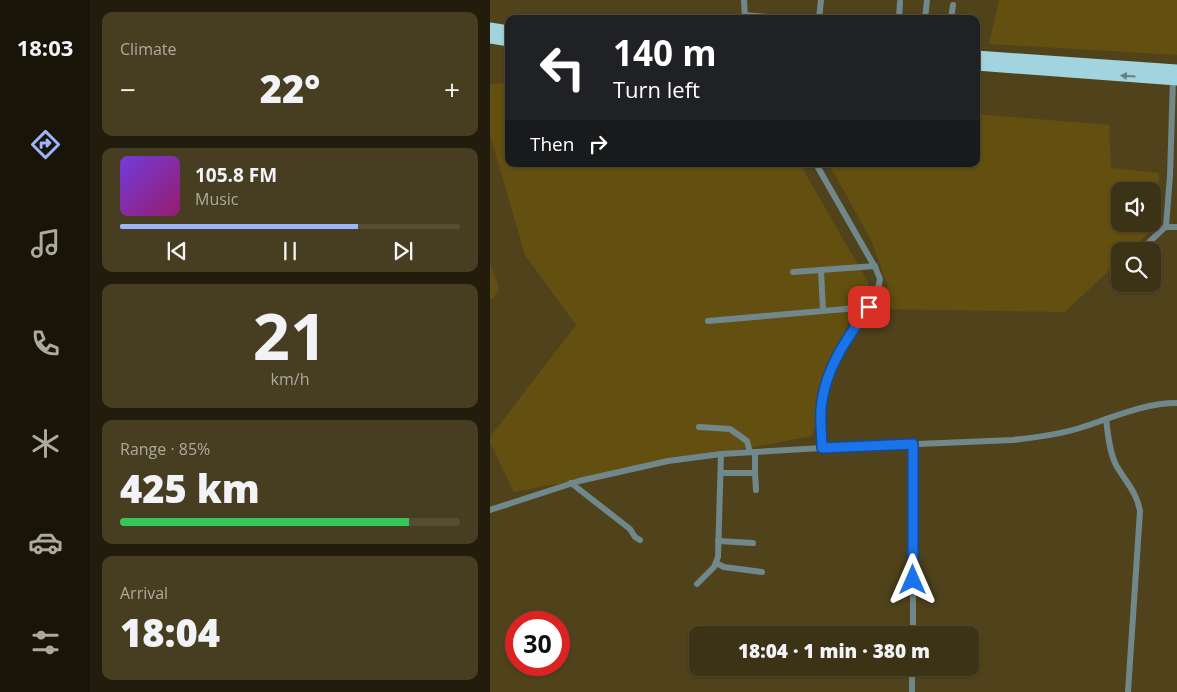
<!DOCTYPE html>
<html lang="en">
<head>
<meta charset="utf-8">
<style>
	body { margin:0; font-family:"Open Sans",sans-serif; background:#473e22; color:#f1f3f6; height:100vh; display:flex; flex-direction:column; font-size:19px; white-space:nowrap }
	* { box-sizing:border-box; margin:0 }
	p { font-size:16px; color:#acaaa0 }
	.icon { flex:none; width:28px; height:28px; fill:none; stroke:currentColor; stroke-width:2; stroke-linecap:round; stroke-linejoin:round }
	.map { position:relative; flex:1; overflow:hidden }
	.drawer { display:flex; flex-direction:column; gap:12px; padding:12px; background:#211c0c; width:400px }
	.drawer>* { flex:none }
	.banner { position:absolute; left:15px; top:15px; width:475px; height:152px; border-radius:10px; box-shadow:0 1px 4px #0004,0 0 0 1px #554d34; background:#202124; color:#fff; overflow:hidden }
	.controls { position:absolute; left:621px; top:182px; display:grid; gap:10px }
	.controls a { display:grid; place-items:center; width:50px; height:50px; border-radius:10px; background:#3c3215; box-shadow:0 1px 4px #0004,0 0 0 1px #554d34; font-size:25px }
	.speed { position:absolute; left:15px; top:611px; display:flex; gap:10px; font-size:25px; font-weight:700; text-align:center }
	.speed>* { display:grid; place-content:center; width:65px; height:65px; border-radius:50%; background:#3c3215; box-shadow:0 1px 4px #0004,0 0 0 1px #554d34; line-height:1 }
	.speed .limit { border:8px solid #d22; background:#fff; color:#111 }
	.pin { position:absolute; display:grid; place-items:center; width:42px; height:42px; color:#fff; margin:-21px; border-radius:10px; box-shadow:0 2px 8px #0006 }
	.me { position:absolute; width:55px; margin:-28px; rotate:0deg; stroke-linejoin:round; filter:drop-shadow(0 0 4px #0008) }
	.turn { display:flex; align-items:center; gap:18px; height:105px; padding:0 25px; font-size:22px }
	.turn .icon { width:65px; height:65px; stroke-width:2.5 }
	.turn b { display:block; font-size:35px; line-height:42px }
	.then { display:flex; align-items:center; height:48px; padding:0 25px; background:#0003; gap:10px; font-size:19px }
	.big { font-size:38px; font-weight:800; line-height:1.1 }
	.drawer .widget { flex:1; display:flex; flex-direction:column; justify-content:center; gap:8px; min-width:0; padding:0 18px; border-radius:10px; background:#473e22 }
	.drawer .dial { align-items:center; gap:0 }
	.dial b { font-size:65px; line-height:1 }
	.song { display:flex; align-items:center; gap:15px }
	.cover { width:60px; height:60px; border-radius:8px; background:linear-gradient(135deg,hsl(260 70% 55%),hsl(320 70% 35%)) }
	.played { height:5px; border-radius:2px; background:linear-gradient(90deg,#9db4fd 70%,#554d34 70%) }
	.keys { display:flex; justify-content:space-around; direction:ltr }
	.heat { display:flex; justify-content:space-between; align-items:center; font-size:28px; direction:ltr }
	.charge { height:8px; border-radius:4px; background:linear-gradient(90deg,#34c759 85%,#554d34 0) }
	.trip { position:absolute; left:199px; top:626px; width:290px; height:50px; border-radius:10px; background:#3c3215; box-shadow:0 1px 4px #0004,0 0 0 1px #554d34; font-weight:800; line-height:50px; text-align:center }
	main { display:flex; flex:1; min-height:0 }
	.menu { display:flex; flex-direction:column; width:90px; justify-content:space-around; align-items:center; background:#181408; color:#acaaa0 }
	.menu .icon { width:35px; height:35px }
	.menu .on { color:#9db4fd }
	.menu b { font-size:22px; color:#f1f3f6 }
	.map>svg:first-child { display:block }
	.green { fill:#634f0f; fill-rule:evenodd }
	.lines { fill:none; stroke-linecap:round; stroke-linejoin:round }
	.minor { stroke:#70878b; stroke-width:6 }
	.trunk { stroke:#a1d4de; stroke-width:11 }
	.oneway { fill:#687f7c }
	.route-casing { stroke:#114b97; stroke-width:12 }
	.route { stroke:#1a73e8; stroke-width:9 }
</style>
</head>
<body>
<main>
<nav class="menu">
<b>18:03</b>
<svg class="icon on" aria-label="directions" viewBox="0 0 24 24"><path d="M12 3l9 9-9 9-9-9zM9 14v-3h6M13 9l2 2-2 2"/></svg>
<svg class="icon" aria-label="music" viewBox="0 0 24 24"><path d="M9 18V5l10-2v13"/><circle cx="6" cy="18" r="3"/><circle cx="16" cy="16" r="3"/></svg>
<svg class="icon" aria-label="phone" viewBox="0 0 24 24"><path d="M5 4h4l2 5-3 2q2 4 5 5l2-3 5 2v4C11 20 4 13 5 4z"/></svg>
<svg class="icon" aria-label="climate" viewBox="0 0 24 24"><path d="M12 3v18M4 7l16 10M4 17L20 7"/></svg>
<svg class="icon" aria-label="car" viewBox="0 0 24 24"><path d="M5 17H2v-5l4-1 3-4h7l3 4 3 1v5h-3M9 17h6M6 11h13"/><circle cx="7" cy="17" r="2"/><circle cx="17" cy="17" r="2"/></svg>
<svg class="icon" aria-label="filters" viewBox="0 0 24 24"><path d="M4 7h16M4 17h16"/><circle cx="9" cy="7" r="2"/><circle cx="15" cy="17" r="2"/></svg>
</nav>
<section class="drawer">
<div class="widget"><p>Climate</p>
<div class="heat"><a>−</a><b class="big">22°</b><a>+</a></div>
</div>
<div class="widget">
<div class="song"><i class="cover"></i><div><b>105.8 FM</b><p>Music</p></div></div>
<div class="played"></div>
<div class="keys"><svg class="icon" aria-label="previous" viewBox="0 0 24 24"><path d="M18 5L8 12l10 7zM5 5v14"/></svg><svg class="icon" aria-label="pause" viewBox="0 0 24 24"><path d="M8 5v14M16 5v14"/></svg><svg class="icon" aria-label="next" viewBox="0 0 24 24"><path d="M6 5l10 7-10 7zM19 5v14"/></svg></div>
</div>
<div class="widget dial"><b>21</b><p>km/h</p></div>
<div class="widget"><p>Range · 85%</p><b class="big">425 km</b><div class="charge"></div></div>
<div class="widget"><p>Arrival</p><b class="big">18:04</b></div>
</section>
<div class="map">
<svg width="687" height="692" viewBox="0 0 687 692">
	<rect width="100%" height="100%" fill="#50431c"/>
	<!-- green -->
	<g class="green">
		<path d="M509,0H687V55L499,44Z"/>
		<path d="M19,83V164H310L379,284L359,320L322,436L24,492L0,443V437L86,325L35,255L0,135V84Z"/>
		<path d="M486,114L619,125L621,168L669,173L667,225L639,251H630V260L575,312L390,309L398,287L382,242L339,164H486ZM630,191H662V224H630Z"/>
		<path d="M0,263L9,288L3,299H0Z"/>
	</g>
	<g class="lines">
		<!-- minor -->
		<g class="minor">
			<path d="M254,0L255,19"/>
			<path d="M255,15L297,19"/>
			<path d="M329,19L331,0"/>
			<path d="M409,19L410,2"/>
			<path d="M435,19L437,0"/>
			<path d="M461,19L463,5"/>
			<path d="M326,164L386,269L390,279L388,289L383,301L343,364L335,383L331,403L332,448"/>
			<path d="M675,227H687"/>
			<path d="M650,251L676,226L680,176L683,79"/>
			<path d="M331,270L333,311"/>
			<path d="M303,272L385,266"/>
			<path d="M625,276L630,271"/>
			<path d="M218,321L379,307"/>
			<path d="M616,419C618,434 619,451 626,465C635,481 647,492 650,511L638,692"/>
			<path d="M209,427L240,429L257,441L260,452"/>
			<path d="M423,444V635"/>
			<path d="M231,473H265L266,490"/>
			<path d="M265,473V452"/>
			<path d="M81,483L140,529L145,537L150,540"/>
			<path d="M0,510L89,481L178,461L231,454L332,448L523,440C548,437 573,434 596,426C626,416 655,403 687,403"/>
			<path d="M228,541L263,543"/>
			<path d="M226,563L234,567L272,572"/>
			<path d="M207,584L224,567L228,557L231,454"/>
			<path d="M422,692V668"/>
		</g>
		<!-- trunk -->
		<g class="trunk">
			<path d="M0,28L19,31"/>
			<path d="M0,38L19,41"/>
			<path d="M486,56L687,70"/>
			<path d="M486,65L687,80"/>
		</g>
	</g>
	<!-- one-way arrows -->
	<defs><path id="oneway-solid" d="M-6-.8H1V-3.2L6.5 0L1 3.2V.8H-6Z" transform="scale(1.25)"/></defs>
	<use class="oneway" href="#oneway-solid" transform="translate(638 76) rotate(-176)"/>
	<g class="lines">
		<defs>
			<path id="route" d="M379,307C359,336 337,365 332,401C329,416 332,433 332,448L423,444V580"/>
		</defs>
		<!-- route casing -->
		<use href="#route" class="route-casing"/>
		<!-- route -->
		<use href="#route" class="route"/>
	</g>
</svg>
<div class="controls">
<a><svg class="icon" aria-label="sound" viewBox="0 0 24 24"><path d="M4 9h4l5-4v14l-5-4H4zM17 9q2 3 0 6"/></svg></a>
<a><svg class="icon" aria-label="search" viewBox="0 0 24 24"><circle cx="10" cy="10" r="6"/><path d="M15 15l6 6"/></svg></a>
</div>
<div class="speed"><div class="limit">30</div></div>
<div class="pin" style="left:379px;top:307px;background:#d93025"><svg class="icon" aria-label="arrive" viewBox="0 0 24 24"><path d="M6 21V4h12l-3 4 3 4H6"/></svg></div>
<svg class="me" style="left:423px;top:580px" viewBox="-20 -20 40 40"><path d="M0-17L14 15 0 8-14 15z" fill="#1a73e8" stroke="#fff" stroke-width="4"/></svg>
<div class="trip">18:04 · 1 min · 380 m</div>
<div class="banner">
<div class="turn"><svg class="icon" aria-label="left" viewBox="0 0 24 24"><path d="M17 20v-9H6M10 6l-5 5 5 5"/></svg><div><b>140 m</b>Turn left</div></div>
<div class="then">Then<svg class="icon" aria-label="right" viewBox="0 0 24 24"><path d="M7 20v-9h11M14 6l5 5-5 5"/></svg></div>
</div>
</div>
</main>
</body>
</html>
